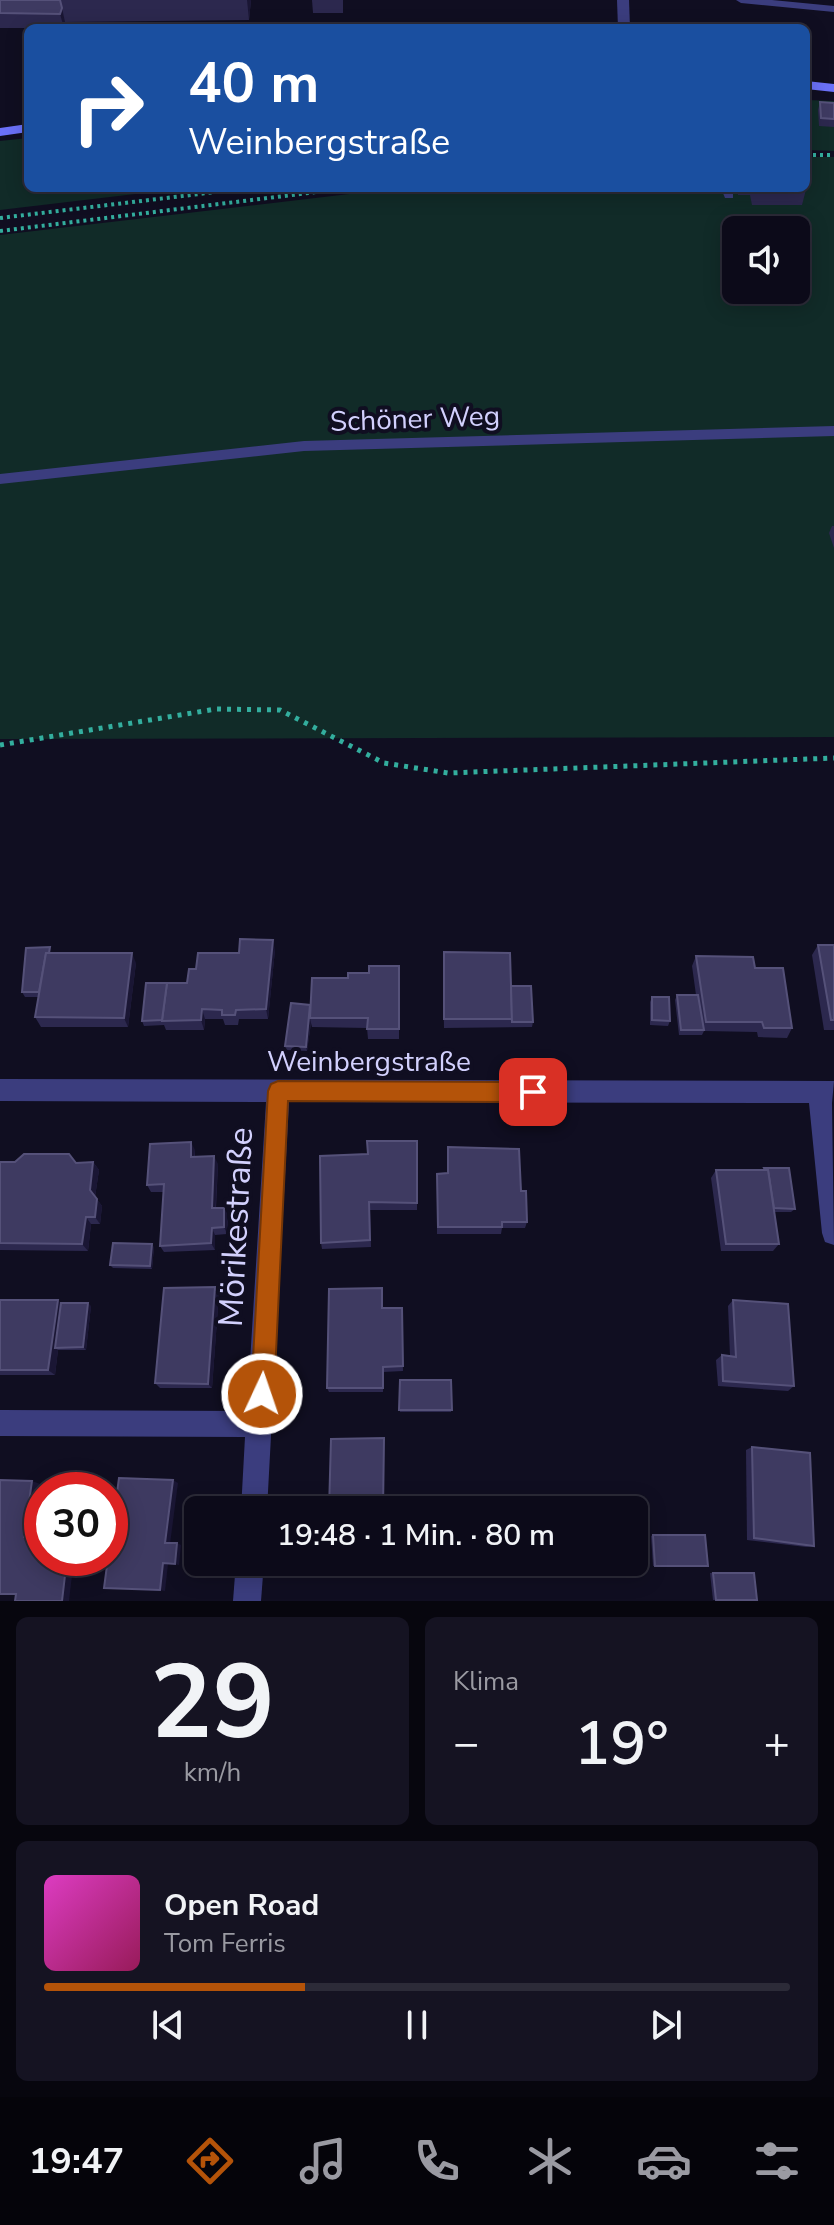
<!DOCTYPE html>
<html lang="de">
<head>
<meta charset="utf-8">
<style>
	body { margin:0; font-family:"Nunito Sans",sans-serif; background:#151322; color:#f1f3f6; height:100vh; display:flex; flex-direction:column; font-size:30px; white-space:nowrap }
	* { box-sizing:border-box; margin:0 }
	p { font-size:26px; color:#9a9aa2 }
	.icon { flex:none; width:44px; height:44px; fill:none; stroke:currentColor; stroke-width:2; stroke-linecap:round; stroke-linejoin:round }
	.map { position:relative; height:1601px; overflow:hidden }
	.sheet { display:flex; flex-direction:column; gap:16px; padding:16px; background:#07060e; flex:1 }
	.sheet>* { flex:none }
	.hud { position:absolute; left:24px; top:24px; width:786px; height:168px; border-radius:12px; box-shadow:0 4px 20px #0003,0 0 0 2px #2c2b38; background:#1a4fa0; color:#fff; overflow:hidden }
	.controls { position:absolute; left:722px; top:216px; display:grid; gap:16px }
	.controls a { display:grid; place-items:center; width:88px; height:88px; border-radius:12px; background:#0c0a19; box-shadow:0 4px 20px #0003,0 0 0 2px #2c2b38; font-size:40px }
	.speed { position:absolute; left:24px; top:1472px; display:flex; gap:16px; font-size:40px; font-weight:700; text-align:center }
	.speed>* { display:grid; place-content:center; width:104px; height:104px; border-radius:50%; background:#0c0a19; box-shadow:0 4px 20px #0003,0 0 0 2px #2c2b38; line-height:1 }
	.speed .limit { border:12px solid #d22; background:#fff; color:#111 }
	.pin { position:absolute; display:grid; place-items:center; width:68px; height:68px; color:#fff; margin:-34px; border-radius:16px; box-shadow:0 4px 12px #0006 }
	.me { position:absolute; width:88px; margin:-44px; rotate:3deg; stroke-linejoin:round; filter:drop-shadow(0 0 6px #0008) }
	.turn { display:flex; align-items:center; gap:28px; height:168px; padding:0 32px; font-size:36px }
	.turn .icon { width:104px; height:104px; stroke-width:2.5 }
	.turn b { display:block; font-size:56px; line-height:68px }
	.big { font-size:60px; font-weight:600; line-height:1.1 }
	.sheet .tile { flex:1; display:flex; flex-direction:column; justify-content:center; gap:12px; min-width:0; padding:0 28px; border-radius:12px; background:#151322 }
	.sheet .dial { align-items:center; gap:0 }
	.dial b { font-size:104px; line-height:1 }
	.song { display:flex; align-items:center; gap:24px }
	.cover { width:96px; height:96px; border-radius:12px; background:linear-gradient(135deg,hsl(310 70% 55%),hsl(330 70% 35%)) }
	.played { height:8px; border-radius:4px; background:linear-gradient(90deg,#b45309 35%,#2c2b38 35%) }
	.keys { display:flex; justify-content:space-around; direction:ltr }
	.heat { display:flex; justify-content:space-between; align-items:center; font-size:44px; direction:ltr }
	.sheet .tiles { flex:1; display:grid; gap:16px; grid-template-columns:1fr 1fr }
	.tile:last-child { grid-column:span 2 }
	.trip { position:absolute; left:184px; top:1496px; width:464px; height:80px; border-radius:12px; background:#0c0a19; box-shadow:0 4px 20px #0003,0 0 0 2px #2c2b38; font-weight:600; line-height:80px; text-align:center }
	.tabs { display:flex; height:128px; justify-content:space-around; align-items:center; background:#05040a; color:#9a9aa2 }
	.tabs .icon { width:56px; height:56px }
	.tabs .current { color:#b45309 }
	.tabs b { font-size:36px; color:#f1f3f6 }
	.map>svg:first-child { display:block }
	.green { fill:#112b28; fill-rule:evenodd }
	.lines { fill:none; stroke-linecap:round; stroke-linejoin:round }
	.path-far1 { stroke:#33ae9e; stroke-width:4; stroke-dasharray:3 4; stroke-linecap:butt }
	.path { stroke:#33ae9e; stroke-width:5; stroke-dasharray:4 6; stroke-linecap:butt }
	.lane { fill:#3b3d7e; fill-rule:evenodd }
	.street { fill:#3b3d7e; fill-rule:evenodd }
	.secondary { fill:#6b71f9; fill-rule:evenodd }
	.wall { fill:#2c284e }
	.shaded-wall { fill:#1a1634 }
	.building { fill:#3e3a61; stroke:#555179; stroke-width:2 }
	.route { fill:#b45309; stroke:#753606; stroke-width:2 }
	.labels { text-anchor:middle; stroke-width:8; stroke-linejoin:round; paint-order:stroke }
	.street-label { font-size:28px; fill:#d2d0fd; stroke:#100e21 }
	.near-street-label { font-size:34px; fill:#d2d0fd; stroke:#100e21 }
</style>
</head>
<body>
<div class="map">
<svg width="834" height="1601" viewBox="0 0 834 1601">
	<rect width="100%" height="100%" fill="#100e21"/>
	<!-- green -->
	<g class="green">
		<path d="M806,100L834,101V151L806,150Z"/>
		<path d="M28,138V188H186L0,210V141Z"/>
		<path d="M806,157H834V737L0,739V235L400,188H806ZM736,230H796V290H736Z"/>
	</g>
	<g class="lines">
		<!-- path-far1 -->
		<g class="path-far1">
			<path d="M806,155H834"/>
			<path d="M0,218L249,188"/>
			<path d="M0,231L349,188"/>
		</g>
		<!-- path -->
		<path class="path" d="M0,745L216,709L280,710L384,763L448,773L834,758"/>
		<!-- lane -->
		<g class="lane">
			<path d="M736,0H772L834,6V12L741,3Z"/>
			<path d="M721,188H733V198H725Z"/>
			<path d="M834,426V436L304,451L0,484V474L304,441Z"/>
		</g>
		<!-- street -->
		<g class="street">
			<path d="M617,0H629L630,28H618Z"/>
			<path d="M0,1079L834,1081L832,1103L834,1245L825,1242L822,1233L809,1103L289,1102L267,1510H241L245,1437L0,1436V1410L247,1411L266,1102L0,1101Z"/>
			<path d="M236,1562H264L261,1601H233Z"/>
		</g>
		<!-- secondary -->
		<g class="secondary">
			<path d="M806,81L834,84V92L806,89Z"/>
			<path d="M28,124V132L0,136V128Z"/>
		</g>
	</g>
	<!-- wall -->
	<g class="wall">
		<path d="M0,0H251L249,20L65,22L64,28H0Z"/>
		<path d="M312,0H343V13H313Z"/>
		<path d="M820,102L834,103V127L819,126L818,110Z"/>
		<path d="M806,164L810,174L802,205H752L750,195H738L737,188H806Z"/>
		<path d="M832,526H834V548L829,533Z"/>
		<path d="M818,945H834V1030H824L812,955Z"/>
		<path d="M275,950L268,1019H239L238,1025H225L223,1019H205L204,1030H166L164,1025L144,1026L142,1021L187,983L196,969L239,953Z"/>
		<path d="M53,953L136,963L128,1027H41L35,1017L38,997H25L22,992Z"/>
		<path d="M696,956L755,968L792,1028L787,1038L758,1037L757,1032L704,1031L702,1035H679L675,1000L677,995H696L692,966Z"/>
		<path d="M443,963L511,986L533,1022L532,1027L444,1028Z"/>
		<path d="M399,966V1039H368L367,1028L312,1027L311,1023L307,1051L286,1050L285,1046L310,1005L348,978Z"/>
		<path d="M652,997L670,1021L668,1026L650,1025V1002Z"/>
		<path d="M417,1141V1210H370L371,1247L322,1249L321,1243L368,1154Z"/>
		<path d="M195,1150V1157L218,1164L216,1208L228,1215L227,1234L215,1235V1250L164,1252L160,1246L164,1192H151L147,1185Z"/>
		<path d="M0,1162H93L99,1170L95,1197L102,1206L100,1224H91L88,1251L0,1250Z"/>
		<path d="M764,1168L795,1209L791,1212H774L779,1244L773,1251H721L711,1178L716,1170H763Z"/>
		<path d="M437,1174L521,1191L527,1222L525,1228H502L501,1234H437Z"/>
		<path d="M154,1247L152,1269L113,1268L110,1265Z"/>
		<path d="M219,1293L212,1388H160L155,1383Z"/>
		<path d="M383,1294V1308H402L403,1371L383,1372V1392H329L327,1388Z"/>
		<path d="M0,1300L91,1306L86,1350H58L55,1375H0Z"/>
		<path d="M733,1300L794,1386L788,1391L718,1386L716,1360L722,1355L730,1356L728,1306Z"/>
		<rect x="400" y="1380" width="51" height="32"/>
		<path d="M752,1447L814,1546L806,1547L747,1540L746,1450Z"/>
		<path d="M653,1535L708,1566H653L651,1536Z"/>
		<path d="M710,1573H713L757,1600H713Z"/>
	</g>
	<!-- shaded-wall -->
	<g class="shaded-wall">
		<path d="M247,0H251L249,20Z"/>
		<path d="M62,8L65,22L64,28L60,14Z"/>
		<path d="M273,940L275,950L268,1019L266,1009Z"/>
		<path d="M132,953L136,963L128,1027L124,1018Z"/>
		<path d="M202,1009L205,1019L204,1030L201,1020Z"/>
		<path d="M310,1018L311,1023L307,1051L306,1047Z"/>
		<path d="M191,1142L195,1150L194,1164L191,1157Z"/>
		<path d="M214,1156L218,1164L215,1216L212,1208Z"/>
		<path d="M93,1162L99,1170L95,1197L90,1190Z"/>
		<path d="M97,1199L102,1206L100,1224L95,1217Z"/>
		<path d="M224,1208L228,1215L227,1234L224,1227Z"/>
		<path d="M86,1217L91,1224L88,1251L82,1244Z"/>
		<path d="M212,1228L215,1235V1250L211,1243Z"/>
		<path d="M152,1244L154,1247L152,1269L150,1266Z"/>
		<path d="M215,1287L219,1293L212,1388L208,1384Z"/>
		<path d="M58,1300L64,1306L55,1348L58,1350L55,1375L48,1370Z"/>
		<path d="M88,1303L91,1306L86,1350L83,1347Z"/>
		<path d="M173,1480L178,1483L170,1544L165,1543Z"/>
		<path d="M32,1481L40,1484L32,1539L24,1537Z"/>
		<path d="M177,1543L181,1545L179,1565L175,1564Z"/>
		<path d="M67,1558H74L69,1601H62Z"/>
		<path d="M163,1563L168,1564L165,1591L160,1590Z"/>
	</g>
	<!-- building -->
	<g class="building">
		<path d="M0,0H60L62,8L60,14L0,13Z"/>
		<path d="M820,102L834,103V119L821,118Z"/>
		<path d="M806,164H808L810,174H806Z"/>
		<path d="M25,172H28V178L24,179Z"/>
		<path d="M240,939L273,940L266,1009L236,1010L235,1015H222V1010L202,1009L201,1020L162,1021L167,983H187L189,969H196L198,953H239Z"/>
		<path d="M818,945H834V1020H831Z"/>
		<path d="M50,947L49,953H46L39,992H22L26,948Z"/>
		<path d="M444,952L510,953L512,1019H444Z"/>
		<path d="M46,953H132L124,1018L35,1017Z"/>
		<path d="M696,956L753,957L755,968H783L792,1028H764L762,1022H706Z"/>
		<path d="M369,966H399V1029H367L368,1018H310L312,978H348V973H369Z"/>
		<path d="M146,983H167L162,1020L142,1021Z"/>
		<path d="M511,986H531L533,1022H512Z"/>
		<path d="M677,995H698L704,1030H681Z"/>
		<path d="M652,997H669L670,1021L652,1020Z"/>
		<path d="M291,1003L310,1005L306,1047L285,1046Z"/>
		<path d="M367,1141H417V1203L369,1202L370,1240L321,1243L320,1156L368,1154Z"/>
		<path d="M191,1142V1157L214,1156L212,1208H224V1227L212,1228L211,1243L160,1246L164,1184L147,1185L150,1144Z"/>
		<path d="M448,1147L519,1149L521,1191H526L527,1222H502V1227H438L437,1174L448,1173Z"/>
		<path d="M24,1154H69L76,1163L93,1162L90,1190L97,1199L95,1217H86L82,1244L0,1243V1162H15Z"/>
		<path d="M764,1168H789L795,1209L774,1208L768,1170H765Z"/>
		<path d="M716,1170H768L779,1244H726Z"/>
		<path d="M113,1243L152,1244L150,1266L110,1265Z"/>
		<path d="M215,1287L208,1384L155,1383L164,1288Z"/>
		<path d="M382,1288V1308H402L403,1366L383,1367V1388H327L329,1289Z"/>
		<path d="M0,1300H58L48,1370H0Z"/>
		<path d="M733,1300L788,1304L794,1386L723,1381L722,1355L736,1357Z"/>
		<path d="M61,1303H88L83,1347L55,1348Z"/>
		<path d="M400,1380H451L452,1410H399Z"/>
		<path d="M384,1438L383,1510H329L331,1439Z"/>
		<path d="M752,1447L810,1453L814,1546L754,1538Z"/>
		<path d="M119,1478L173,1480L165,1543H177L175,1564L163,1563L160,1590L104,1588L108,1558H110V1543Z"/>
		<path d="M0,1480L32,1481L24,1537L42,1538V1558H67L62,1601H15L16,1594H0Z"/>
		<path d="M653,1535H705L708,1566H655Z"/>
		<path d="M713,1573H754L757,1600H716Z"/>
	</g>
	<!-- route -->
	<path class="route" d="M278,1081L533,1082L540,1085L543,1092L540,1099L533,1102L288,1101L274,1394L270,1402L262,1406L254,1402L251,1394L268,1091L271,1084Z"/>
	<g class="labels">
		<!-- street labels -->
		<g class="street-label">
			<text transform="translate(415 418) rotate(-2)" y="10">Schöner Weg</text>
			<text x="369" y="1071">Weinbergstraße</text>
		</g>
		<!-- near-street labels -->
		<g class="near-street-label">
			<text transform="translate(235 1227) rotate(-87)" y="12">Mörikestraße</text>
		</g>
	</g>
</svg>
<div class="controls">
<a><svg class="icon" aria-label="sound" viewBox="0 0 24 24"><path d="M4 9h4l5-4v14l-5-4H4zM17 9q2 3 0 6"/></svg></a>
</div>
<div class="speed"><div class="limit">30</div></div>
<div class="pin" style="left:533px;top:1092px;background:#d93025"><svg class="icon" aria-label="arrive" viewBox="0 0 24 24"><path d="M6 21V4h12l-3 4 3 4H6"/></svg></div>
<svg class="me" style="left:262px;top:1394px" viewBox="-20 -20 40 40"><circle r="17" fill="#b45309" stroke="#fff" stroke-width="3"/><path d="M0-11L8 9 0 5-8 9z" fill="#fff"/></svg>
<div class="trip">19:48 · 1 Min. · 80 m</div>
<div class="hud">
<div class="turn"><svg class="icon" aria-label="right" viewBox="0 0 24 24"><path d="M7 20v-9h11M14 6l5 5-5 5"/></svg><div><b>40 m</b>Weinbergstraße</div></div>
</div>
</div>
<section class="sheet">
<div class="tiles">
<div class="tile dial"><b>29</b><p>km/h</p></div>
<div class="tile"><p>Klima</p>
<div class="heat"><a>−</a><b class="big">19°</b><a>+</a></div>
</div>
<div class="tile">
<div class="song"><i class="cover"></i><div><b>Open Road</b><p>Tom Ferris</p></div></div>
<div class="played"></div>
<div class="keys"><svg class="icon" aria-label="previous" viewBox="0 0 24 24"><path d="M18 5L8 12l10 7zM5 5v14"/></svg><svg class="icon" aria-label="pause" viewBox="0 0 24 24"><path d="M8 5v14M16 5v14"/></svg><svg class="icon" aria-label="next" viewBox="0 0 24 24"><path d="M6 5l10 7-10 7zM19 5v14"/></svg></div>
</div>
</div>
</section>
<nav class="tabs">
<b>19:47</b>
<svg class="icon current" aria-label="directions" viewBox="0 0 24 24"><path d="M12 3l9 9-9 9-9-9zM9 14v-3h6M13 9l2 2-2 2"/></svg>
<svg class="icon" aria-label="music" viewBox="0 0 24 24"><path d="M9 18V5l10-2v13"/><circle cx="6" cy="18" r="3"/><circle cx="16" cy="16" r="3"/></svg>
<svg class="icon" aria-label="phone" viewBox="0 0 24 24"><path d="M5 4h4l2 5-3 2q2 4 5 5l2-3 5 2v4C11 20 4 13 5 4z"/></svg>
<svg class="icon" aria-label="climate" viewBox="0 0 24 24"><path d="M12 3v18M4 7l16 10M4 17L20 7"/></svg>
<svg class="icon" aria-label="car" viewBox="0 0 24 24"><path d="M5 17H2v-5l4-1 3-4h7l3 4 3 1v5h-3M9 17h6M6 11h13"/><circle cx="7" cy="17" r="2"/><circle cx="17" cy="17" r="2"/></svg>
<svg class="icon" aria-label="filters" viewBox="0 0 24 24"><path d="M4 7h16M4 17h16"/><circle cx="9" cy="7" r="2"/><circle cx="15" cy="17" r="2"/></svg>
</nav>
</body>
</html>
